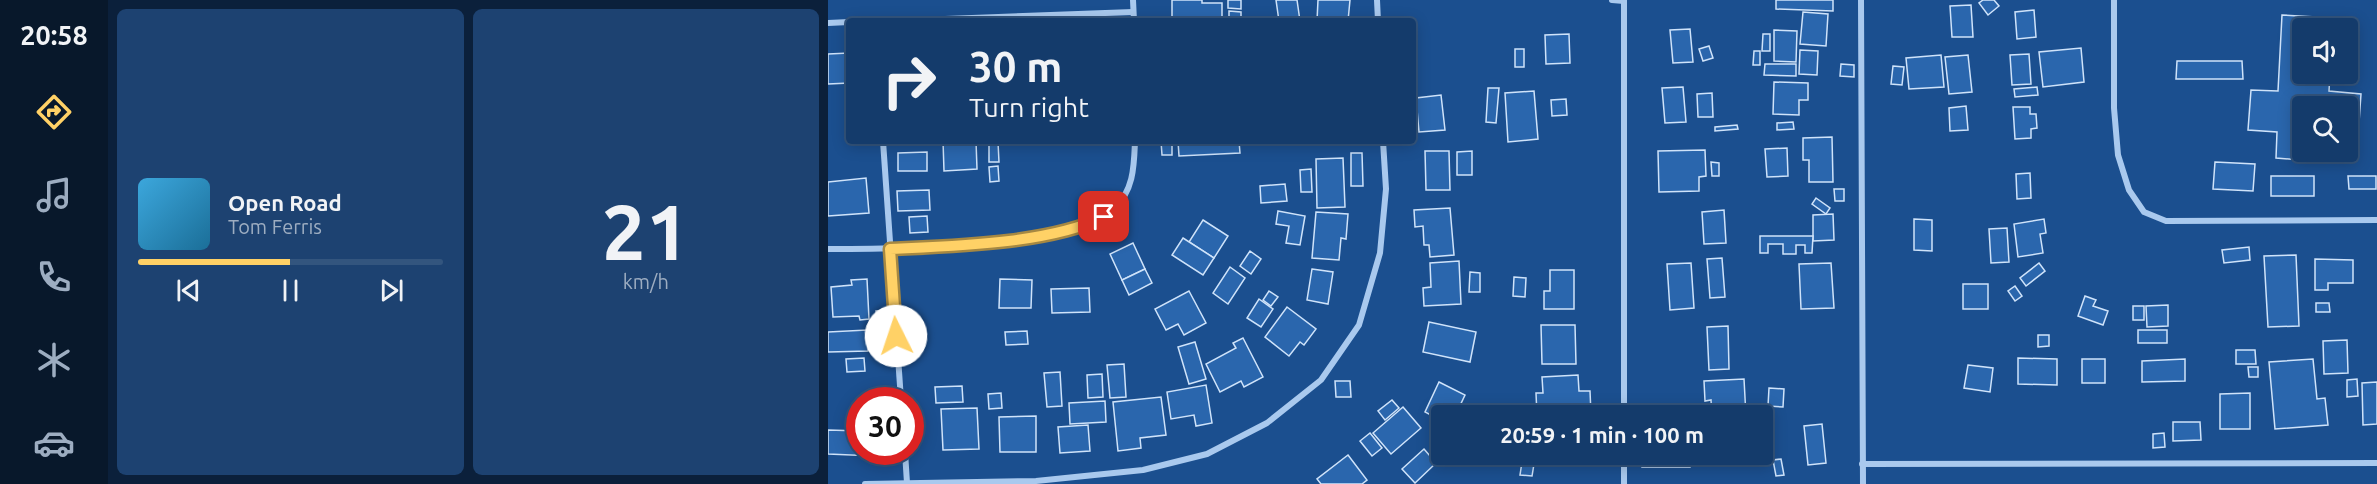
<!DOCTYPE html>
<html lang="en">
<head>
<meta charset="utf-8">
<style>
	body { margin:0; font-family:Ubuntu,sans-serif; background:#1d4271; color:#f1f3f6; height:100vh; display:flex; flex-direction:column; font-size:22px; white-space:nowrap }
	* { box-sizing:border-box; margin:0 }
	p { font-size:20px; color:#9dadc1 }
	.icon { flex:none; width:33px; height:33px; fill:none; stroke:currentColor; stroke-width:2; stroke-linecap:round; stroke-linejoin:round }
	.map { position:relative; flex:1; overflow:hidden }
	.side { display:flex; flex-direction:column; gap:9px; padding:9px; background:#0b203b; width:720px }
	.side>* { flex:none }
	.hud { position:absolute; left:18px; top:18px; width:570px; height:126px; border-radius:6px; box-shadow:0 3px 15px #0003,0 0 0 2px #33557e; background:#143b6b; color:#f1f3f6; overflow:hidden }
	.tools { position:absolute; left:1464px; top:18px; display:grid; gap:12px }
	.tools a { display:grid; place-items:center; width:66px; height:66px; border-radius:6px; background:#143b6b; box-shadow:0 3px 15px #0003,0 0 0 2px #33557e; font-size:30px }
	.speed { position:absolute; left:18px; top:387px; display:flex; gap:12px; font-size:30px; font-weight:700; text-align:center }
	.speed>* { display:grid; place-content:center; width:78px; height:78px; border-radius:50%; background:#143b6b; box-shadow:0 3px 15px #0003,0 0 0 2px #33557e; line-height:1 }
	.speed .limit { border:9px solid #d22; background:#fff; color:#111 }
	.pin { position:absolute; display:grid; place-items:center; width:51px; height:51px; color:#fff; margin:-26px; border-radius:12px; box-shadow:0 3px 9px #0006 }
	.me { position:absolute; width:66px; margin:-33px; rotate:356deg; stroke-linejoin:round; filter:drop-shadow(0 0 4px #0008) }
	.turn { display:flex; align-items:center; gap:21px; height:126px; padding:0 24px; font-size:27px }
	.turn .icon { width:78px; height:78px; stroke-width:2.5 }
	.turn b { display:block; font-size:42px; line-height:51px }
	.side .widget { flex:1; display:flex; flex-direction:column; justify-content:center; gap:9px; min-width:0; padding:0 21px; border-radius:9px; background:#1d4271 }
	.side .dial { align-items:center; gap:0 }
	.dial b { font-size:78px; line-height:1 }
	.song { display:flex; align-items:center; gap:18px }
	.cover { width:72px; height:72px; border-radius:9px; background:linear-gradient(135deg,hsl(200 70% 55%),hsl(200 70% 35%)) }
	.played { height:6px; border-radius:3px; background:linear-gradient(90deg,#ffd166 50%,#33557e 50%) }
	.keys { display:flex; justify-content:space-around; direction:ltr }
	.side .tiles { flex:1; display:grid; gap:9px; grid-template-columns:repeat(2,1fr) }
	.trip { position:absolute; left:603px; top:405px; width:342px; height:60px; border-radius:6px; background:#143b6b; box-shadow:0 3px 15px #0003,0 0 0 2px #33557e; font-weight:700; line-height:60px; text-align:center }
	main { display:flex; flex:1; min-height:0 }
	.menu { display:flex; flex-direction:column; width:108px; justify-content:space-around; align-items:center; background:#08182b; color:#9dadc1 }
	.menu .icon { width:42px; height:42px }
	.menu .selected { color:#ffd166 }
	.menu b { font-size:27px; color:#f1f3f6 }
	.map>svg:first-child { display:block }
	.building { fill:#2a66ad; stroke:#cfe3fa; stroke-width:1.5 }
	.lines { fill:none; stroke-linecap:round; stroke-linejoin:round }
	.street { stroke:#a9c9ee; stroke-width:6 }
	.route-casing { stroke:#a68842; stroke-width:15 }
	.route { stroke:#ffd166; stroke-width:10 }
</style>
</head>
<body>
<main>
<nav class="menu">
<b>20:58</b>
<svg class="icon selected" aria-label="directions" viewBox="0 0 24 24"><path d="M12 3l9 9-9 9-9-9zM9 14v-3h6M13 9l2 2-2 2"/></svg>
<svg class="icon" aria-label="music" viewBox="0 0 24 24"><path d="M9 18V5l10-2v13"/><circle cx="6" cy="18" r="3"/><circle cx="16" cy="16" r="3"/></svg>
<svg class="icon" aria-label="phone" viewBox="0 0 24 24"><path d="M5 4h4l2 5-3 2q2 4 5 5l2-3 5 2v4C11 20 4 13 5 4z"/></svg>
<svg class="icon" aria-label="climate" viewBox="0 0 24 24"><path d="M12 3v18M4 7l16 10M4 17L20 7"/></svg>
<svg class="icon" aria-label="car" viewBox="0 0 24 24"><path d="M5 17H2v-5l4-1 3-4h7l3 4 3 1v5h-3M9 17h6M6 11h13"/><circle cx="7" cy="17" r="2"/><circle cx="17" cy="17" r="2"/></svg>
</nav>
<section class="side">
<div class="tiles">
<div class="widget">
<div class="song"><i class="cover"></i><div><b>Open Road</b><p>Tom Ferris</p></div></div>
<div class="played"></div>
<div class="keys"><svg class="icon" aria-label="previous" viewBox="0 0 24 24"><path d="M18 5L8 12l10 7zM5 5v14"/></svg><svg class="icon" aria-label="pause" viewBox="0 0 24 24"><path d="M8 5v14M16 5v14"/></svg><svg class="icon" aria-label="next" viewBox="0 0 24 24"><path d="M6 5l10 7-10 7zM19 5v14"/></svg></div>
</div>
<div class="widget dial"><b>21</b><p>km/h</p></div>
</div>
</section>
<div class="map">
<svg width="1549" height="484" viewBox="0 0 1549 484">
	<rect width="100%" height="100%" fill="#1b4f8f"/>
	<!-- building -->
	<g class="building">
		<path d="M344,0H374V3H394V21H344Z"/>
		<path d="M400,0H413V9L400,8Z"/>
		<path d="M448,0H469L472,21H451Z"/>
		<path d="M490,0H522L520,21H489Z"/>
		<path d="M948,0H1005V11L948,9Z"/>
		<path d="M1155,0H1166L1171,6L1160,15L1151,3Z"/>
		<path d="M1143,5L1145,37H1124L1122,6Z"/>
		<path d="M1206,10L1208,37L1189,39L1187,12Z"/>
		<path d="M401,11L413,12V21H401Z"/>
		<path d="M975,12L1000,14L998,46L972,44Z"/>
		<path d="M1454,15L1505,18V28H1474V74H1502L1501,91L1533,94L1530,137H1520V106H1474V152H1496L1495,162L1448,158L1449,132L1420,130L1423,90L1450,91Z"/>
		<path d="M862,29L865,62L845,63L842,30Z"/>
		<path d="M946,30L969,31L968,62L946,61Z"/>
		<path d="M741,34L742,63L718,64L717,35Z"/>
		<path d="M935,34H942V51H934Z"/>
		<path d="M881,46L885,58L875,61L871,49Z"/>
		<path d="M1253,48L1256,82L1215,87L1211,52Z"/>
		<rect x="687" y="49" width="9" height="18"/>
		<path d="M972,50L990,51L989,75L971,74Z"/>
		<path d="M926,51H932V65H925Z"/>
		<path d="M21,53V83L0,84V54Z"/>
		<path d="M1201,54L1203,84L1184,85L1182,55Z"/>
		<path d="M1113,55L1116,87L1081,89L1078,58Z"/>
		<path d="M1140,55L1144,92L1121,94L1117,57Z"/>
		<path d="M1349,61H1414L1415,79H1348Z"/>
		<path d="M937,64H968V76L936,75Z"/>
		<path d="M1013,64L1026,65V77L1012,76Z"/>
		<path d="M1065,66L1076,67L1074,85L1063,84Z"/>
		<path d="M946,82L980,83V100H971V115L945,114Z"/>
		<path d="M855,87L858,122L837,123L834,88Z"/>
		<path d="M1209,87L1210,95L1187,97L1186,89Z"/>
		<path d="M660,88H671L668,123L658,122Z"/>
		<path d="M706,91L710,139L680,142L677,93Z"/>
		<path d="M884,93L885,117H870L869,94Z"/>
		<path d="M613,95L617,130L591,132L588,98Z"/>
		<path d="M738,99L739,115L724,116L723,100Z"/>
		<path d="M1138,106L1140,130L1122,131L1121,108Z"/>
		<path d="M1185,107H1202V114H1208L1209,128L1203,129V138L1187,139Z"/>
		<path d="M965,122L966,129L949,130V123Z"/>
		<path d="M909,125L910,129L887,131V127Z"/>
		<path d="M1004,137L1005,182H981V160H975V138Z"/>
		<path d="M115,141H148L149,169L116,171Z"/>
		<path d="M333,141H344V155H334Z"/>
		<path d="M350,141H411L412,153L351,156Z"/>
		<path d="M161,142H170L171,162H161Z"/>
		<path d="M959,148L960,176L939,177L937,149Z"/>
		<path d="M877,150L878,176L871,177V191L831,192L830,151Z"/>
		<path d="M597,151H621L622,190H598Z"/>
		<path d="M644,151V175H629V152Z"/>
		<path d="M99,152V171H70V153Z"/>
		<path d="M523,153H534L535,186H523Z"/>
		<path d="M515,158L517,207L489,208L488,159Z"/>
		<path d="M883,162L891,163V176H884Z"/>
		<path d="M1387,162L1427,164L1425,191L1385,189Z"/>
		<path d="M170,166L171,181L162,182L161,167Z"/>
		<path d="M483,169L484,192H473L472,170Z"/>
		<path d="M1202,173L1203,198L1189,199L1188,174Z"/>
		<rect x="1443" y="176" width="43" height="20"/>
		<path d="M1520,176H1548V189H1521Z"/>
		<path d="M38,178L41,213L0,216V182Z"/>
		<path d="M457,184L459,201L433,203L432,186Z"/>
		<path d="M1006,189H1016V201H1007Z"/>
		<path d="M101,190L102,210L70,211L69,191Z"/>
		<path d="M988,198L1002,208L998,214L984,204Z"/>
		<path d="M622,208L626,255L602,257L601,245H596L595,226L587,227L586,210Z"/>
		<path d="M896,210L898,243L876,244L874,212Z"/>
		<path d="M450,211L477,216L472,245L458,243L461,226L448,224Z"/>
		<path d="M488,212L520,214L518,239L513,238L511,260L484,258Z"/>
		<path d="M1005,214L1006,240L985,241V215Z"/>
		<path d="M99,216L100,232L82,233L81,217Z"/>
		<path d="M1086,219L1104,220V251L1086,250Z"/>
		<path d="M1216,219L1218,233L1212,234L1215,253L1190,257L1186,224Z"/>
		<path d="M375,220L400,236L386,258L361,242Z"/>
		<path d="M1179,228L1181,262L1163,263L1161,229Z"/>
		<path d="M932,236H985L984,253H977V245H968V254H955V244H940V253H932Z"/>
		<path d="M355,238L386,258L375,275L344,255Z"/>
		<path d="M305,243L317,269L294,280L282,254Z"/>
		<path d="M1421,247L1422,260L1396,263L1394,250Z"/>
		<path d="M422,251L433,259L423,274L412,266Z"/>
		<path d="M1468,255L1471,326L1440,327L1436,256Z"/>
		<path d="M894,258L897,297L882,298L879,259Z"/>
		<path d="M1487,259L1525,260V283H1500V290H1487Z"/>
		<path d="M631,261L633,304L596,306L595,288L603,287L602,263Z"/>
		<path d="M863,263L866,308L842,310L839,264Z"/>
		<path d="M1003,263L1006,308L973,309L971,264Z"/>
		<path d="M1211,263L1217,271L1198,286L1192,278Z"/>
		<path d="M402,267L417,278L400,304L385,293Z"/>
		<path d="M317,269L324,283L301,295L294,280Z"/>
		<path d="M484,269L505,272L500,304L479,300Z"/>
		<path d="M722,270H746V309H716V291H722Z"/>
		<path d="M642,272L652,273V292H641Z"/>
		<path d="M686,277L698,278L697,297L685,296Z"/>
		<path d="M39,279L41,319L32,320L31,316L5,317L3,287L24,285L23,280Z"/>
		<path d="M172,279L204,280L203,308H171Z"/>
		<rect x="1135" y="284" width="25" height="25"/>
		<path d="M1187,286L1194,296L1187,301L1180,291Z"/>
		<path d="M261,288L262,312L224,313L223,289Z"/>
		<path d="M361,291L378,323L356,335L350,324L338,330L327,309Z"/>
		<path d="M441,291L450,297L443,306L435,300Z"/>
		<path d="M1257,296L1268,300L1265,306L1280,311L1275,325L1250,316Z"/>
		<path d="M431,299L445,309L433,327L419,318Z"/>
		<path d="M1488,303H1501L1502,312H1488Z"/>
		<path d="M1340,305V326L1319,327L1318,306Z"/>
		<rect x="1305" y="306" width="11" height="14"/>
		<path d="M459,307L488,329L476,345L472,342L461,356L437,337Z"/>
		<path d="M62,310L64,322L49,323L48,311Z"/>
		<path d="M601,322L648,332L642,362L595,352Z"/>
		<path d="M713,325H747L748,364H714Z"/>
		<path d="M900,326L901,369L881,370L879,327Z"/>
		<path d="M39,330L40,351L0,352V332Z"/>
		<rect x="1310" y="330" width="29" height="13"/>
		<path d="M199,331L200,344L178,345L177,332Z"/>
		<path d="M1210,335H1221V346L1210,347Z"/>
		<path d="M415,338L435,377L416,387L413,381L392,392L378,364L408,348L405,343Z"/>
		<path d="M1519,340L1520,373L1496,374L1495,341Z"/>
		<path d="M367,342L378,379L361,384L350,347Z"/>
		<path d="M1408,350H1427L1428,364H1408Z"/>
		<path d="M36,358L37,371L19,372L18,359Z"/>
		<path d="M1190,358L1229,359V385L1190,384Z"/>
		<rect x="1254" y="359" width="23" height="24"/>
		<path d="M1357,359V381L1314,382V361Z"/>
		<path d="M1485,359L1489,399L1497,398L1500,425L1447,429L1441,362Z"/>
		<path d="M296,364L298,397L282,398L279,365Z"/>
		<path d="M1140,365L1165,368L1162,392L1136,388Z"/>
		<path d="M1420,367H1430V377H1421Z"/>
		<path d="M232,372L234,406L219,407L216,373Z"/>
		<path d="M274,374L275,397L260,398L259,375Z"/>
		<path d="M750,375L751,391H762L763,414L709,416L708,393H715L714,377Z"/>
		<path d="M916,379L918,416H884L883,400L877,401L876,381Z"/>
		<path d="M1529,379L1530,396L1519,397V380Z"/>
		<path d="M507,381H522L523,397H508Z"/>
		<path d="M611,382L637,395L627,416H614V421L597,412Z"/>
		<path d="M1549,382V424L1535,425L1534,383Z"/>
		<path d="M378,385L384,423L368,426L366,415L343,419L339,392Z"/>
		<path d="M134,386L135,402L108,403L107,387Z"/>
		<path d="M941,388L956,389L955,407L940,406Z"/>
		<path d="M173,393L174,408L161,409L160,394Z"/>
		<path d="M1422,393V429H1392V394Z"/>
		<path d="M333,397L338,435L312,438L313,448L290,451L285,402Z"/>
		<path d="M564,400L571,408L557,420L550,411Z"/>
		<path d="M277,401L278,422L242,424L241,403Z"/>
		<path d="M575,407L593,428L563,454L545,433Z"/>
		<path d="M149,408L151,449L115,450L113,409Z"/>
		<path d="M855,411L856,416H818L817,413Z"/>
		<path d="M208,416V452H172L171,417Z"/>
		<path d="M1345,422H1372L1373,440L1345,441Z"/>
		<path d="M994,424L998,463L980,465L976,426Z"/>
		<path d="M260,425L262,451L232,453L230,427Z"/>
		<path d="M0,430L32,431V452H46V456L0,454Z"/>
		<path d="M542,433L554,448L544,456L532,441Z"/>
		<path d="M1336,433L1337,447L1325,448V434Z"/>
		<path d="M596,449L608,463L587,483L574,469Z"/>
		<path d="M666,454H687V462L666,461Z"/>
		<path d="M715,454H738L737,466L714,463Z"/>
		<rect x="814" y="454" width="48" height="13"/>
		<path d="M520,455L539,480L534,484H493L489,479Z"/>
		<path d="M953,459L956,475L948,476L945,460Z"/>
		<path d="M694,462L706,464L704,476L692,475Z"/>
	</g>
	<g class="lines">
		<!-- street -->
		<g class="street">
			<path d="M305,0L306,21"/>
			<path d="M549,0L550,21"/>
			<path d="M784,0L796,1"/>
			<path d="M796,0V416"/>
			<path d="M1033,0L1035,484"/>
			<path d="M1286,0V108L1290,155L1301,190L1316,212L1338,221L1549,220"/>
			<path d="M64,21L305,12"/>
			<path d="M0,23L21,22"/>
			<path d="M55,141L73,400"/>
			<path d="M0,249C61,249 244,249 286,209C306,190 306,166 307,141"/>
			<path d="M77,452L79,483"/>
			<path d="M796,454V484"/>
			<path d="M1034,464L1549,463"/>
			<path d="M37,484L208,481L315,470L379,454L439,423L493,380L531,325L552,253L558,189L555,141"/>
		</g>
	</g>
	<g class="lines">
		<defs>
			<path id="route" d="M68,336L62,249C125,246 220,244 276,217"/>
		</defs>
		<!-- route casing -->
		<use href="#route" class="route-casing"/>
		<!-- route -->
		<use href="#route" class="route"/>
	</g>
</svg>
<div class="tools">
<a><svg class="icon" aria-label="sound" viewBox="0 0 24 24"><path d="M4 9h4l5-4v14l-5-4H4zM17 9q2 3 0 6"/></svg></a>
<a><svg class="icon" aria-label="search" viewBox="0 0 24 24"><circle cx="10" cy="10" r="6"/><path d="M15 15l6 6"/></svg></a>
</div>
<div class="speed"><div class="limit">30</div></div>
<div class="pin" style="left:276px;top:217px;background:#d93025"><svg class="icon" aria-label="arrive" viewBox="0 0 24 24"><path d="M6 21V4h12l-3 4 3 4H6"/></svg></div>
<svg class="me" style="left:68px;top:336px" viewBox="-20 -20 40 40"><circle r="19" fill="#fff"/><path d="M0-13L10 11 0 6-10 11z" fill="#ffd166"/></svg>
<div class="trip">20:59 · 1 min · 100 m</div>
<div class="hud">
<div class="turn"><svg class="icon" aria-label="right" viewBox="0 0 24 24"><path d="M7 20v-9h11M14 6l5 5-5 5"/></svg><div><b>30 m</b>Turn right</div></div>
</div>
</div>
</main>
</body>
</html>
